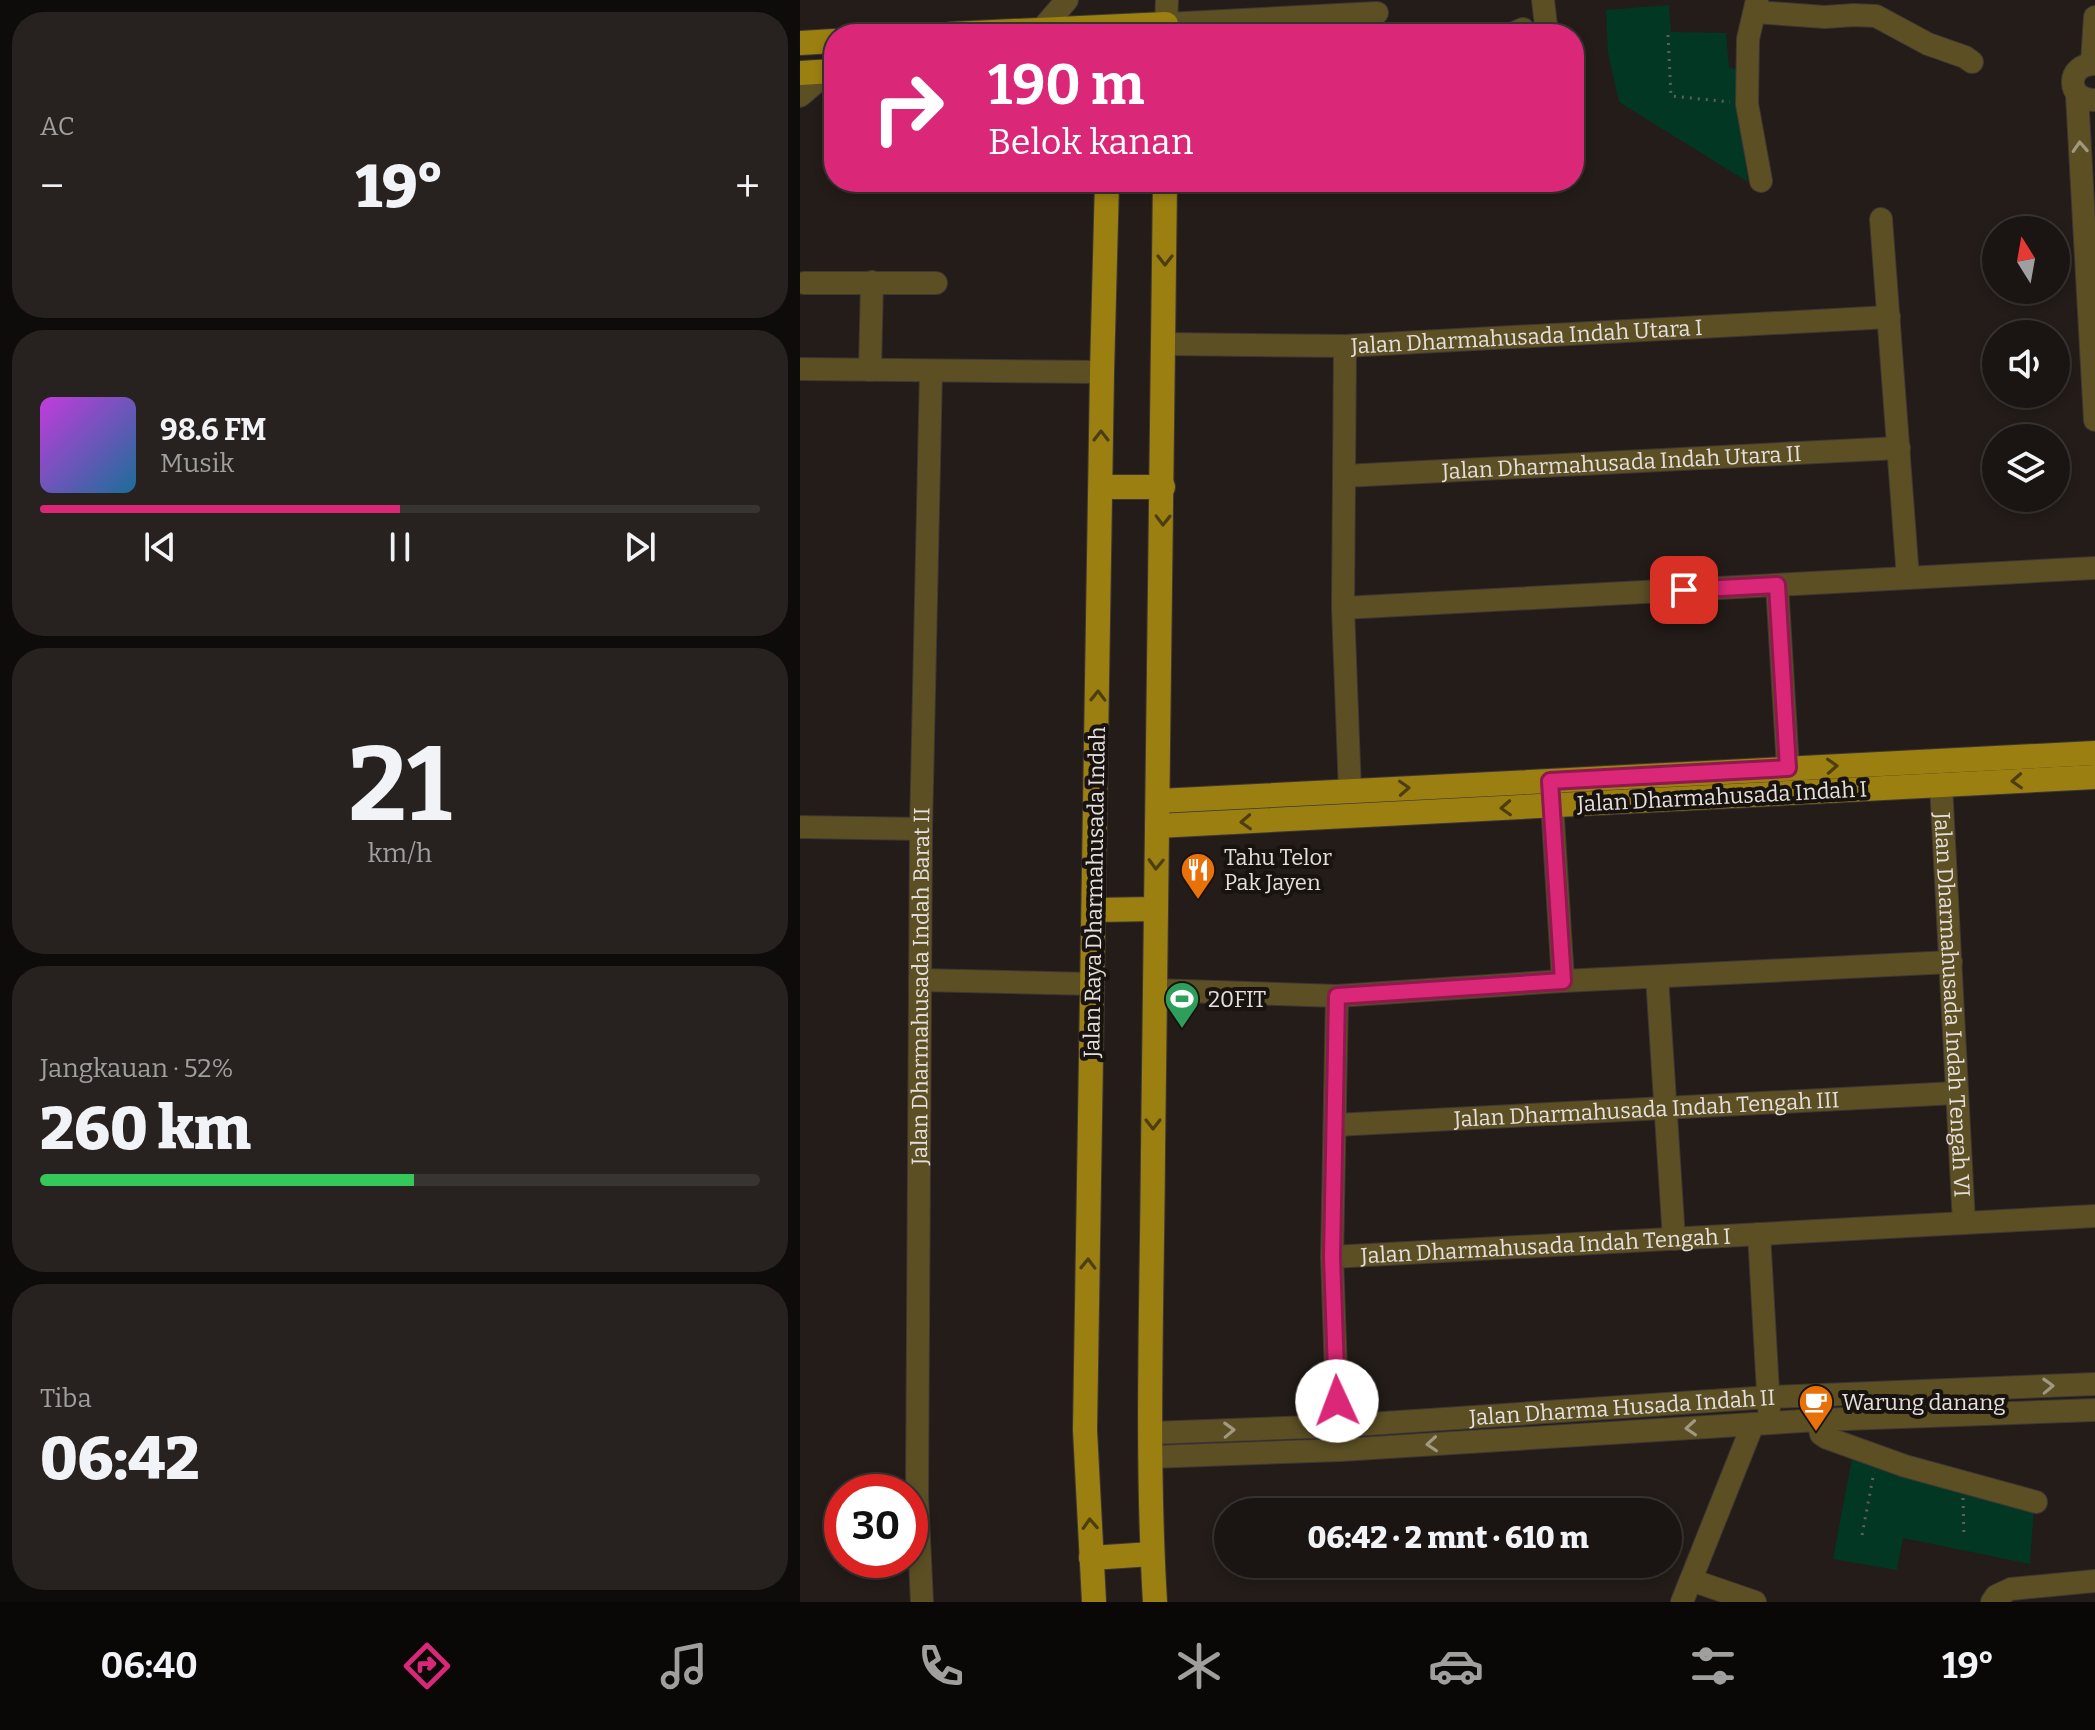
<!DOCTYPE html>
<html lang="id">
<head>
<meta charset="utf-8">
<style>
	body { margin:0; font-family:Bitter,serif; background:#272220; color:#f1f3f6; height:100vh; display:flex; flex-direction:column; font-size:30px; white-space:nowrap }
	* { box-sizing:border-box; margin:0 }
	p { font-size:26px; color:#9f9f9f }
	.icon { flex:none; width:44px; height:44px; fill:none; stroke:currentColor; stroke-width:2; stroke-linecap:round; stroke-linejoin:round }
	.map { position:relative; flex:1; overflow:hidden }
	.panel { display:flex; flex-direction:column; gap:12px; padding:12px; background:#0e0c0a; width:800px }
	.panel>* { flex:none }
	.banner { position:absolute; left:24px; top:24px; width:760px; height:168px; border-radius:32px; box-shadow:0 4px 12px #0003,0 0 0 2px #383432; background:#db2777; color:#fff; overflow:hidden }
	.needle { width:52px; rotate:349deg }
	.fabs { position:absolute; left:1182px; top:216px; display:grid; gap:16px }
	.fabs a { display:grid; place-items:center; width:88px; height:88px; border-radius:50%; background:#1a1512; box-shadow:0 4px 12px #0003,0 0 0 2px #383432; font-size:40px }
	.speed { position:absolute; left:24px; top:1474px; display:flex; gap:16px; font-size:40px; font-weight:700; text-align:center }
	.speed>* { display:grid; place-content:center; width:104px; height:104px; border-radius:50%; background:#1a1512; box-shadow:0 4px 12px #0003,0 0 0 2px #383432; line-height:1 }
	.speed .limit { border:12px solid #d22; background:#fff; color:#111 }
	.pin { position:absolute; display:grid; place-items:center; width:68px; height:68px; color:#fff; margin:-34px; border-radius:16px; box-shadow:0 4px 12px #0006 }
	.me { position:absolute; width:88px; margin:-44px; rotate:358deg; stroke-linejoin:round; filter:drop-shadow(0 0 6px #0008) }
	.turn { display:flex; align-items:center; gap:28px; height:168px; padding:0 32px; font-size:36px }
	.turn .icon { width:104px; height:104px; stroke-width:2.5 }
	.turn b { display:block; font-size:56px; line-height:68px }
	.big { font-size:60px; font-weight:800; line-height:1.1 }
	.panel .widget { flex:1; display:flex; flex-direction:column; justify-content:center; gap:12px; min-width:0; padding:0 28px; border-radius:32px; background:#272220 }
	.panel .dial { align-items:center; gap:0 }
	.dial b { font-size:104px; line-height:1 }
	.song { display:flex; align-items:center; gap:24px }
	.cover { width:96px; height:96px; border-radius:12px; background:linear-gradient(135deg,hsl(290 70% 55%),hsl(200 70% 35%)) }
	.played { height:8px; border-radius:4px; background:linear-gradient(90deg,#db2777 50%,#383432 50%) }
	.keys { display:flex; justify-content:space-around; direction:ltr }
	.heat { display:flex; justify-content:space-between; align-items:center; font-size:44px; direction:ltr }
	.charge { height:12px; border-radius:6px; background:linear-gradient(90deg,#34c759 52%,#383432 0) }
	.trip { position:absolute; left:414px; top:1498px; width:468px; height:80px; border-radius:40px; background:#1a1512; box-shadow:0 4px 12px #0003,0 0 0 2px #383432; font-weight:800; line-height:80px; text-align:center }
	.tab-bar { display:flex; height:128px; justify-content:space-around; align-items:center; background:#0a0807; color:#9f9f9f }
	.tab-bar .icon { width:56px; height:56px }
	.tab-bar .current { color:#db2777 }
	.tab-bar b { font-size:36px; color:#f1f3f6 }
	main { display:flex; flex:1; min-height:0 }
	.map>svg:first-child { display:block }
	.green { fill:#023823 }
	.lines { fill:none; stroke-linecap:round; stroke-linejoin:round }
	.minor-casing { stroke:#3e3734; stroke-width:24 }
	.major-casing { stroke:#3e3734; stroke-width:26 }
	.path { stroke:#635d59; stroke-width:3; stroke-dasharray:2 6; stroke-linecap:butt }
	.minor { stroke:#5c4f24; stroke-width:22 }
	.major { stroke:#9b7f11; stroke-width:24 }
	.oneway { stroke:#a09880 }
	.oneway2 { stroke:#4d3e10 }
	.route-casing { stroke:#8e194d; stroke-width:20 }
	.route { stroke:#db2777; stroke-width:14 }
	.labels { text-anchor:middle; stroke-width:8; stroke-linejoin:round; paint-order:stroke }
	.street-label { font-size:22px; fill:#e5e0dd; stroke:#19130f }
	.poi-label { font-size:22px; fill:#e5e0dd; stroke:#19130f; text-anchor:start }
</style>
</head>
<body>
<main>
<section class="panel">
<div class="widget"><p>AC</p>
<div class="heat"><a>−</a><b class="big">19°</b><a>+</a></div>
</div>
<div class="widget">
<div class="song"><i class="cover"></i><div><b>98.6 FM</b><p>Musik</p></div></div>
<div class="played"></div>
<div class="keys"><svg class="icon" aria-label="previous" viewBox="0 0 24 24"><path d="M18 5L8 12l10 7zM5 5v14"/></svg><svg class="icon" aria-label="pause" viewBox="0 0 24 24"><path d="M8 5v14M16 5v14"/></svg><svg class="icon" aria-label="next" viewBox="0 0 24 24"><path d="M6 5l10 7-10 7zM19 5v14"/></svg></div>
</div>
<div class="widget dial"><b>21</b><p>km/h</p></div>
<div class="widget"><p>Jangkauan · 52%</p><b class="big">260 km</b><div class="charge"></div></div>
<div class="widget"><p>Tiba</p><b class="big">06:42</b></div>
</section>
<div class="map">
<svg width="1295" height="1602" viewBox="0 0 1295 1602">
	<rect width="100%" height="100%" fill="#231c18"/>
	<!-- green -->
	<g class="green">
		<path d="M869,5L871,32L926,33L929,68L939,69L937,93L948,182L819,102L808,53L806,10Z"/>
		<path d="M1053,1453L1234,1507L1230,1564L1103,1538L1097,1570L1033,1559Z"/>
	</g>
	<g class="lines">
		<defs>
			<g id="minor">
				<path d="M367,0L366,24L577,13"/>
				<path d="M743,0L747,34"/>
				<path d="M957,0L948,39L947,104L961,181"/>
				<path d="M955,12L1025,17L1054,15L1076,16L1128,44L1165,57L1172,62"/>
				<path d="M241,30L267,0"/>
				<path d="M712,34L723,29"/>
				<path d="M1292,63L1295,17"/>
				<path d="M1295,64C1265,64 1266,101 1295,100"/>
				<path d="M1277,95L1295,420"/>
				<path d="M0,96L29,71"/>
				<path d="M1081,219L1108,578"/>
				<path d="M4,283H136"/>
				<path id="s1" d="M365,344L545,346L1089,317"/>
				<path d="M545,346L543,608L550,791"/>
				<path d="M0,369L302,372"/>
				<path d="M70,370L72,282"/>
				<path id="s2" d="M544,476L1099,448"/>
				<path d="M977,585L988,768"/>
				<path d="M543,608L1295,568"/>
				<path id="s3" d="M1141,785L1164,1223"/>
				<path d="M751,787L763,981"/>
				<path d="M0,827L121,829"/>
				<path d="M857,977L874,1239"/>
				<path d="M120,980L293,984"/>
				<path d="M354,990L537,996L763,981L1151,962"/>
				<path d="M537,996L532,1257L537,1401L539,1426"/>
				<path id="s4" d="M535,1125L1156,1093"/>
				<path d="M959,1234L969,1409"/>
				<path id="s5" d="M532,1257L1295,1216"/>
				<path d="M1018,1420L1021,1434L1027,1438L1105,1466L1236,1502"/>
				<path id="s6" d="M351,1433L539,1426L970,1397L1295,1384"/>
				<path d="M351,1457L541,1450L1018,1420L1295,1410"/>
				<path d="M891,1580L955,1602"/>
				<path id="s7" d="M122,1602L117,1496L121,829L131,371"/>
				<path d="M882,1602L953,1424"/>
				<path d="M1192,1602L1196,1596L1211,1589L1295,1581"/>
			</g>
			<g id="major">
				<path d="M151,34L366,24V34"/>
				<path d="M0,43L34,41"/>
				<path d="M0,73L34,71"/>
				<path d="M301,487H363"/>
				<path d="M359,801L1295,753"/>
				<path d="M357,826L1295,777"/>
				<path d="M294,910L355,909"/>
				<path d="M291,1558L352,1554"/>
				<path d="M294,1602L285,1430L302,372L307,182"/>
				<path d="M355,1602C346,1453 352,1302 353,1152C355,829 364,506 365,182"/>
			</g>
		</defs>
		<!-- minor casing -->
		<use href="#minor" class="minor-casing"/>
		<!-- major casing -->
		<use href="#major" class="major-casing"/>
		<!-- path -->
		<g class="path">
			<path d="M868,35L871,96L930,102"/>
			<path d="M1163,1498L1164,1535"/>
			<path d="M1062,1535L1074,1472"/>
		</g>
		<!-- minor -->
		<use href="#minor" class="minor"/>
		<!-- major -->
		<use href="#major" class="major"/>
	</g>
	<!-- one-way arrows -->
	<defs><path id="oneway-chevron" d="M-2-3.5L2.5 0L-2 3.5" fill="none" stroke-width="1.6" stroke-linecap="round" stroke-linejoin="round" transform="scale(2)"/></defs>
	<g class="oneway">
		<use href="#oneway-chevron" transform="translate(1280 147) rotate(-93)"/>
		<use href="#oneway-chevron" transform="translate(1248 1386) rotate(-2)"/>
		<use href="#oneway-chevron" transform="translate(891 1428) rotate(176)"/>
		<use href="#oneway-chevron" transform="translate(429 1430) rotate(-2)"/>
		<use href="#oneway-chevron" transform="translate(632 1444) rotate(176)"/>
	</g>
	<g class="oneway2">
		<use href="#oneway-chevron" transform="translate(365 260) rotate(90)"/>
		<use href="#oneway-chevron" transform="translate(301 436) rotate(-90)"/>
		<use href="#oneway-chevron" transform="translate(363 520) rotate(91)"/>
		<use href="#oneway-chevron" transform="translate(298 696) rotate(-89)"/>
		<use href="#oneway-chevron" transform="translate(1032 766) rotate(-3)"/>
		<use href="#oneway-chevron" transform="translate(1217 781) rotate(177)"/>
		<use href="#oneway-chevron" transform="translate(604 788) rotate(-3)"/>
		<use href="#oneway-chevron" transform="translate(706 808) rotate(177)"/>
		<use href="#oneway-chevron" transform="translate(446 822) rotate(177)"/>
		<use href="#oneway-chevron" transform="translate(356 864) rotate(92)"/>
		<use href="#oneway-chevron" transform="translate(353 1124) rotate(90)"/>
		<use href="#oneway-chevron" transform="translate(288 1264) rotate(-89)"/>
		<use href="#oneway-chevron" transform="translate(290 1524) rotate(-93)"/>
	</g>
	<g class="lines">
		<defs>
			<path id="route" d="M537,1401L532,1257L537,996L763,981L750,781L988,768L977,585L884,590"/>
		</defs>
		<!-- route casing -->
		<use href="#route" class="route-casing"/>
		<!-- route -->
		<use href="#route" class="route"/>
	</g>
	<!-- icons -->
	<defs>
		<symbol id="restaurant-pin" viewBox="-11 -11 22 30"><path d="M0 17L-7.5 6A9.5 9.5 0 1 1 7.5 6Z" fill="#e8710a" stroke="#19130f"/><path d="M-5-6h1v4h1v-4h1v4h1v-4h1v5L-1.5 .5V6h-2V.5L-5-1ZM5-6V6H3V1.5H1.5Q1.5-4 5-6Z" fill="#fff"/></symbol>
		<symbol id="stadium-pin" viewBox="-11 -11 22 30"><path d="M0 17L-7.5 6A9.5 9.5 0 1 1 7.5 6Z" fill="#2e9e5b" stroke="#19130f"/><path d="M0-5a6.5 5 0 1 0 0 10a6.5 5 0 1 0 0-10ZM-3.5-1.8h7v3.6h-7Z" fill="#fff"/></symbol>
		<symbol id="cafe-pin" viewBox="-11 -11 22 30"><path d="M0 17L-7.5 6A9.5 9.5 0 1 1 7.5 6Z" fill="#e8710a" stroke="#19130f"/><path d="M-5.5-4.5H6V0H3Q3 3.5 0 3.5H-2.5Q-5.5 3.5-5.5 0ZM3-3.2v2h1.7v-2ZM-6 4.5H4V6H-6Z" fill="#fff"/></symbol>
	</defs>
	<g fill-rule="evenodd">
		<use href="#restaurant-pin" x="378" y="850" width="40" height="54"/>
		<use href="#stadium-pin" x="362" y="979" width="40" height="54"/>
		<use href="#cafe-pin" x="996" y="1382" width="40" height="54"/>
	</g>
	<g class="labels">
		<!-- street labels -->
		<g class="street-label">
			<text dy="8" stroke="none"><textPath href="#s1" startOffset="362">Jalan Dharmahusada Indah Utara I</textPath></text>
			<text dy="8" stroke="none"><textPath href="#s2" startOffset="278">Jalan Dharmahusada Indah Utara II</textPath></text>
			<text transform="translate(922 796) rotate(-3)" y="8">Jalan Dharmahusada Indah I</text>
			<text transform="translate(294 892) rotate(-89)" y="8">Jalan Raya Dharmahusada Indah</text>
			<text dy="8" stroke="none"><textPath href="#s7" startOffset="616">Jalan Dharmahusada Indah Barat II</textPath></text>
			<text dy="8" stroke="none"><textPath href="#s3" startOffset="220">Jalan Dharmahusada Indah Tengah VI</textPath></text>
			<text dy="8" stroke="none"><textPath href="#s4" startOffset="312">Jalan Dharmahusada Indah Tengah III</textPath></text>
			<text dy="8" stroke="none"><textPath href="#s5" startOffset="214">Jalan Dharmahusada Indah Tengah I</textPath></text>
			<text dy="8" stroke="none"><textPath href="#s6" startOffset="472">Jalan Dharma Husada Indah II</textPath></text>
		</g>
		<!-- poi labels -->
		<g class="poi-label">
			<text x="424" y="865">Tahu Telor<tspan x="424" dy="25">Pak Jayen</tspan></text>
			<text x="408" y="1007">20FIT</text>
			<text x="1042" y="1410">Warung danang</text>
		</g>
	</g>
</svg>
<div class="fabs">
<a><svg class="needle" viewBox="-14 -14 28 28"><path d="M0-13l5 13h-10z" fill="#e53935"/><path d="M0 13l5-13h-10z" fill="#9f9f9f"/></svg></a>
<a><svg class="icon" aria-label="sound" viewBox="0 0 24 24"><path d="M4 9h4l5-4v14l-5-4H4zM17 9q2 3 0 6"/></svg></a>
<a><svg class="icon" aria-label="layers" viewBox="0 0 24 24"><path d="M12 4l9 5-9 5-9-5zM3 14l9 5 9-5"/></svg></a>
</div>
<div class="speed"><div class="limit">30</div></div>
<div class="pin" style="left:884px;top:590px;background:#d93025"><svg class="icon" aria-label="arrive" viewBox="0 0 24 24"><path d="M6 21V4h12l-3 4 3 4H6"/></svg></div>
<svg class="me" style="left:537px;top:1401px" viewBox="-20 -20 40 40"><circle r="19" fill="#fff"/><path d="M0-13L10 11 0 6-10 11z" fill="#db2777"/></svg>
<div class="trip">06:42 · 2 mnt · 610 m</div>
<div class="banner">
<div class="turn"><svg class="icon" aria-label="right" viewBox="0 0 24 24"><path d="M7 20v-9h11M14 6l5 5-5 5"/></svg><div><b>190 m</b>Belok kanan</div></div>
</div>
</div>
</main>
<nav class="tab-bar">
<b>06:40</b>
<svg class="icon current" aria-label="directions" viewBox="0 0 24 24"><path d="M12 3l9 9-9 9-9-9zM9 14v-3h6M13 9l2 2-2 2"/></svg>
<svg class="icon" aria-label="music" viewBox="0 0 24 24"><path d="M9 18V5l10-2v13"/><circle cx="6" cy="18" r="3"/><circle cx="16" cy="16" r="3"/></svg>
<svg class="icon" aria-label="phone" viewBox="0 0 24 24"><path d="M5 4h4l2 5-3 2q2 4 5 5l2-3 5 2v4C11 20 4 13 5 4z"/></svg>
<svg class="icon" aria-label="climate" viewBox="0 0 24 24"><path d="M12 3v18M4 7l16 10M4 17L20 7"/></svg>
<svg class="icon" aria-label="car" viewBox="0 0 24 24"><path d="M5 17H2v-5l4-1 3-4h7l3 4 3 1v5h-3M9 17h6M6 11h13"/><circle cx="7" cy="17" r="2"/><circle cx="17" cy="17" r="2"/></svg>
<svg class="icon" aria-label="filters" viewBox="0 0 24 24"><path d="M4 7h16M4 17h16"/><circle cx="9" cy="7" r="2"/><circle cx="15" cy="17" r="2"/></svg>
<b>19°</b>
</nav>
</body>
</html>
